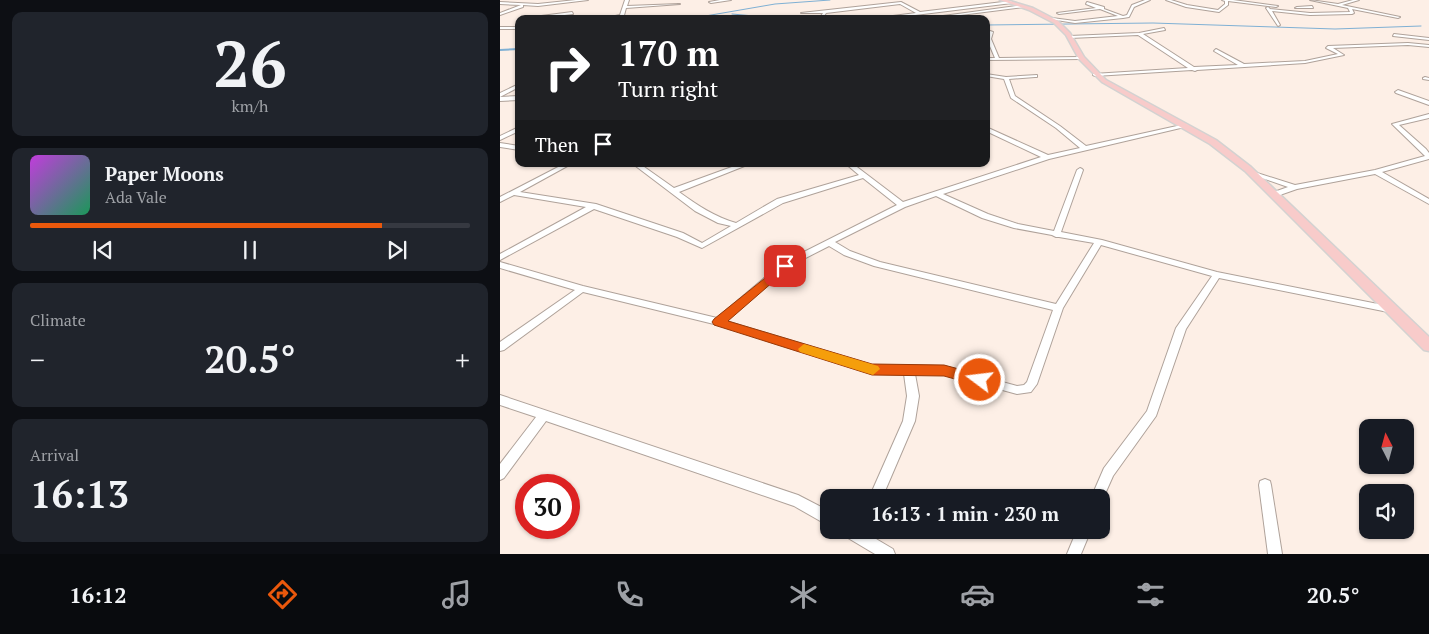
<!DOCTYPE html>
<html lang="en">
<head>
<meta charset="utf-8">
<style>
	body { margin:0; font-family:"PT Serif",serif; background:#20242c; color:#f1f3f6; height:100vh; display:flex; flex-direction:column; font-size:19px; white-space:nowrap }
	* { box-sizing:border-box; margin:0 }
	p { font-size:16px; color:#9ea1a6 }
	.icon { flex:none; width:28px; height:28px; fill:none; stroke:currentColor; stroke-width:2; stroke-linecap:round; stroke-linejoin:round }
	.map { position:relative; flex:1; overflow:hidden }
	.side { display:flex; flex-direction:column; gap:12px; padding:12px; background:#0d0f14; width:500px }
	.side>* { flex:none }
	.banner { position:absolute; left:15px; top:15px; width:475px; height:152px; border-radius:10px; box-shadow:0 1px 4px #0004; background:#202124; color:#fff; overflow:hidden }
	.needle { width:32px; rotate:354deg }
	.fabs { position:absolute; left:859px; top:419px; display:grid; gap:10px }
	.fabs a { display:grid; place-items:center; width:55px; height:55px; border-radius:10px; background:#171b24; box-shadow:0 1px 4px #0004; font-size:25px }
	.speed { position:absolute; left:15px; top:474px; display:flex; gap:10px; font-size:25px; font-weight:700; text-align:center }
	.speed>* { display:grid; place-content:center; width:65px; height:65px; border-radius:50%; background:#171b24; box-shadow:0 1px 4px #0004; line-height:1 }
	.speed .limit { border:8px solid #d22; background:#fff; color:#111 }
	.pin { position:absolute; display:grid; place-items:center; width:42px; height:42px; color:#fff; margin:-21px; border-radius:10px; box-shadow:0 2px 8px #0006 }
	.me { position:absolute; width:55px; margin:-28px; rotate:285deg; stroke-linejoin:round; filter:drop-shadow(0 0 4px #0008) }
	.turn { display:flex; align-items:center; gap:18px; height:105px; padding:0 20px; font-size:22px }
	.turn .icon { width:65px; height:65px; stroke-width:2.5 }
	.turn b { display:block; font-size:35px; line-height:42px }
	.then { display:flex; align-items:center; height:48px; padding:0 20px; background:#0003; gap:10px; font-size:19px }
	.big { font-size:38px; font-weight:700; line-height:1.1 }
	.side .tile { flex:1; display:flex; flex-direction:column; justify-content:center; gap:8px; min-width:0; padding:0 18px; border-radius:10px; background:#20242c }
	.side .dial { align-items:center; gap:0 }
	.dial b { font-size:65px; line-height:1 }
	.song { display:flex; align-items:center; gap:15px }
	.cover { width:60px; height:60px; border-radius:8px; background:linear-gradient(135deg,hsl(290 70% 55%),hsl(150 70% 35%)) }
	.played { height:5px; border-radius:2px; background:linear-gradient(90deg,#ea580c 80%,#363941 80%) }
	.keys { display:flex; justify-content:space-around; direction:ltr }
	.heat { display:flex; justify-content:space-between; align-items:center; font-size:28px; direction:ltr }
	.trip { position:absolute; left:320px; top:489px; width:290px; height:50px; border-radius:10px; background:#171b24; box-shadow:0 1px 4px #0004; font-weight:700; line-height:50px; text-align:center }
	.tabs { display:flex; height:80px; justify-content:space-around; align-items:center; background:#090b0e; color:#9ea1a6 }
	.tabs .icon { width:35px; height:35px }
	.tabs .active { color:#ea580c }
	.tabs b { font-size:22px; color:#f1f3f6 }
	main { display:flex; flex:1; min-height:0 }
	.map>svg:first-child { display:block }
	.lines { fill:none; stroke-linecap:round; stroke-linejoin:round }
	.stream-far1 { stroke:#7fb0d4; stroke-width:1 }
	.stream { stroke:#7fb0d4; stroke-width:2 }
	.street-casing { stroke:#afa29a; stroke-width:2 }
	.primary-casing { stroke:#d3d2d1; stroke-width:3 }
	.street { fill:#fff; fill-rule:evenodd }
	.primary { fill:#f8cbca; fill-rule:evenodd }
	.route { fill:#ea580c; stroke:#983908 }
	.slow { fill:#f59e0b }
</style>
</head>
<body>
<main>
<section class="side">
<div class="tile dial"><b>26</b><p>km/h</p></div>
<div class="tile">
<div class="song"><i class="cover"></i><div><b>Paper Moons</b><p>Ada Vale</p></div></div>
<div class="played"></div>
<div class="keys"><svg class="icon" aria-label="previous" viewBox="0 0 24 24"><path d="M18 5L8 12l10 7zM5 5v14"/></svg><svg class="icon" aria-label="pause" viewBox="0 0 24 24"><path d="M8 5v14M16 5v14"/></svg><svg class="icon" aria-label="next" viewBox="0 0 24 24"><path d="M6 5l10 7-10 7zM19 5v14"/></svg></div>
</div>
<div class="tile"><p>Climate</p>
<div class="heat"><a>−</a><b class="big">20.5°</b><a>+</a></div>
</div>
<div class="tile"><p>Arrival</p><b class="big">16:13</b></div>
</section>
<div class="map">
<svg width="929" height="554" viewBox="0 0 929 554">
	<rect width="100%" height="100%" fill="#fdefe6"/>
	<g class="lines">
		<!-- stream-far1 -->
		<g class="stream-far1">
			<path d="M232,14L286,19"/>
			<path d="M188,19L275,4L330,0"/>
			<path d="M486,25L653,23L835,29L921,26"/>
		</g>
		<!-- stream -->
		<path class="stream" d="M0,50L19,49"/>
		<defs>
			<g id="street">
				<path d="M76,0H88L38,6L23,5V7L0,15V13L21,5L0,4V2L38,4Z"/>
				<path d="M125,0H129L127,6L180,4L126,8L123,19H119L120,17L101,19L120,15Z"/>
				<path d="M220,0H231L211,3L209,2Z"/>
				<path d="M645,0H650L634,7L629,17L623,18L575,23L550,19L552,18L575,21L618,16L600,9L559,14L557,13L596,8L586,4L587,2L604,7V9L623,16L627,15L632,5Z"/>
				<path d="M666,0H671L687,5L718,10L725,4V1L722,0H733L778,6L776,7L728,1V5L719,12L686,7Z"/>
				<path d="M810,0L838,4L853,0H859L842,5L900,17L898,18L852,9L854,13L852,14L810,15L772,11L780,25L778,26L766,8L768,7L770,9L810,13L850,12L848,8Z"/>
				<path d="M511,1L512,3L383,19H370L416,13L400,4L326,13L323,18L314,19L321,16L323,13H301L401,2L420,12Z"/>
				<path d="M523,5L524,7L445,17L443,16Z"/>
				<path d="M812,6L813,8H795L797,7Z"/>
				<path d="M72,12L73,14L31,19L26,18Z"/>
				<path d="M217,18L228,19H215Z"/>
				<rect x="0" y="27" width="19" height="2"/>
				<path d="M664,28L665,30L643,34L694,67L738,65L714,51L716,49L744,64L805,61L838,54L826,48L828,46L908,43L929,45V47L908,45L833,48L844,55L805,63L697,70L695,71L692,70L595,76L593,75V74L688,68L638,35L570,38L568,37L570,36L639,33Z"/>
				<path d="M490,31L493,32L491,39L499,58L581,57L583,58L581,59L486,60V58H495L487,39Z"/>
				<path d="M894,34L929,38V40L893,36Z"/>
				<path d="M486,74L506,77L537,75V77H535L509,79L515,96L560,126L586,146L686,124L689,126L549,159L443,194L488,214L518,224L554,231L577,170L580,168L582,169L583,170L561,232L602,240L717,272L893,307L896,308L898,310L896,312L893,313L719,278L686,329L656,416L613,476L601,503V498H591L604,468L647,411L676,328L712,276L601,245L563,308L537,384L531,392L517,394L444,374H415L419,396L415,421L382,498H369L403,421L407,396L404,374L372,373L218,325L83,292L4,350L0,351V342L75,290L0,268V262L83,286L217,318L282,263L397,205L363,178L283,203L202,248L177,237L94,209L0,260V254L86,207L14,195L0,202V197L64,164H71L20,192L96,204L183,233L202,243L231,226L218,223L195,211L133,164H140L174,188L240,164H248L247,165L179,192C197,205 215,217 236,223L277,199L359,175L346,164H353L403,202L541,157L486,131V127L548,155L580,148L556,128L511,98L504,79L486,76ZM436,196L482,218L514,228L552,235L556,237H559L594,243L556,304L380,262L350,251L335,242L405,207ZM329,246L344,255L374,266L553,310L527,382L524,385L517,386L444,366L372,365L226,321L288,267Z"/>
				<path d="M925,77L929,78V80L923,79V78Z"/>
				<path d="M19,84V87L0,97V93Z"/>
				<path d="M898,90L929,101V105L896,93L895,92Z"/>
				<path d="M19,96V100L0,101V97Z"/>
				<path d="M929,114V118L899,125L926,149L929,153V159L882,172L929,199V204L875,174L797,189L777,196H774V192L788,187L751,174L754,172L795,185L875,170L925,156L892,124Z"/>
				<path d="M19,127V131L0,140V136Z"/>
				<path d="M0,143L19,146V150L0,147Z"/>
				<path d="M0,395L298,495L329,511V526L294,506L46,421L4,478L0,480V464L36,417L0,405Z"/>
				<path d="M765,479L770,481L771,485L782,554H768L759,485L760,481Z"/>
				<path d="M341,530H361L393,549L395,554H375L343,535Z"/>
				<path d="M577,530H591L581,554H567Z"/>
			</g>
			<path id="primary" d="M500,0H507L533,8L558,21L570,33L584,57L606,80L716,140L751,167L929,337V351L924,350L745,171L710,144L602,82L579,59L566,35L554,23L529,10Z"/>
		</defs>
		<!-- street casing -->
		<use href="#street" class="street-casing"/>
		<!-- primary casing -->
		<use href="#primary" class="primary-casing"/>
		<!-- street -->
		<use href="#street" class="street"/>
		<!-- primary -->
		<use href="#primary" class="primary"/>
	</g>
	<!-- route -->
	<path class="route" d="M285,262L289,263V268L228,321L372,364L444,365L485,376L487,380L485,384L480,386L444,376L372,375L214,325L212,322L214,319Z"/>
	<!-- slow -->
	<path class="slow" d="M304,344L378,366L380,369L373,375L300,352L298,349Z"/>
</svg>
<div class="fabs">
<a><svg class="needle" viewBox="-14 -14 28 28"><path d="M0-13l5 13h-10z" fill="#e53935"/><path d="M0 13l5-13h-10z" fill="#9ea1a6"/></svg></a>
<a><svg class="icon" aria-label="sound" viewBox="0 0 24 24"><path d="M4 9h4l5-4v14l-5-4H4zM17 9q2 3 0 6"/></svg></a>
</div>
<div class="speed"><div class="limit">30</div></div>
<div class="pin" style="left:285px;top:266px;background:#d93025"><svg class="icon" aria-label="arrive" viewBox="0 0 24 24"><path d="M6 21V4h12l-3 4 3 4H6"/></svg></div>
<svg class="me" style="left:480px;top:380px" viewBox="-20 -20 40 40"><circle r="17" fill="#ea580c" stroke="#fff" stroke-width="3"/><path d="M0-11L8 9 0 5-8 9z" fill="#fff"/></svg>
<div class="trip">16:13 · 1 min · 230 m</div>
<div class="banner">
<div class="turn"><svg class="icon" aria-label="right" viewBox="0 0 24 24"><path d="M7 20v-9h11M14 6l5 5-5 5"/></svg><div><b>170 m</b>Turn right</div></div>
<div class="then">Then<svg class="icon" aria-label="arrive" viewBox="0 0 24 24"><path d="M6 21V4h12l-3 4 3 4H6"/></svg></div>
</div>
</div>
</main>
<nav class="tabs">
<b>16:12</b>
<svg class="icon active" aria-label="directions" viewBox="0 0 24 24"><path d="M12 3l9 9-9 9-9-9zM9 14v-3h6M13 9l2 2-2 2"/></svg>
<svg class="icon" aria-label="music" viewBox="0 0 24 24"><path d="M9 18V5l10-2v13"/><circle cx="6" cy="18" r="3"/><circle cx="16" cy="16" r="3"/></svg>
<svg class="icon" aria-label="phone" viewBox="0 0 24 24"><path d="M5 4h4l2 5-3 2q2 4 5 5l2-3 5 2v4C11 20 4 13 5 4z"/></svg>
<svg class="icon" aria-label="climate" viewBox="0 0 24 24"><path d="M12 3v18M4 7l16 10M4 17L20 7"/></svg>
<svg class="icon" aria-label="car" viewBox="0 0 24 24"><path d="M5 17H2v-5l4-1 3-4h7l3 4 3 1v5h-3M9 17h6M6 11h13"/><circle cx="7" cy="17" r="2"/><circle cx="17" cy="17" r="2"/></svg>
<svg class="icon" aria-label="filters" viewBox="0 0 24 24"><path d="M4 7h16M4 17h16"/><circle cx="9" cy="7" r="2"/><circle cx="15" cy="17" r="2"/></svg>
<b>20.5°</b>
</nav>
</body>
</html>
